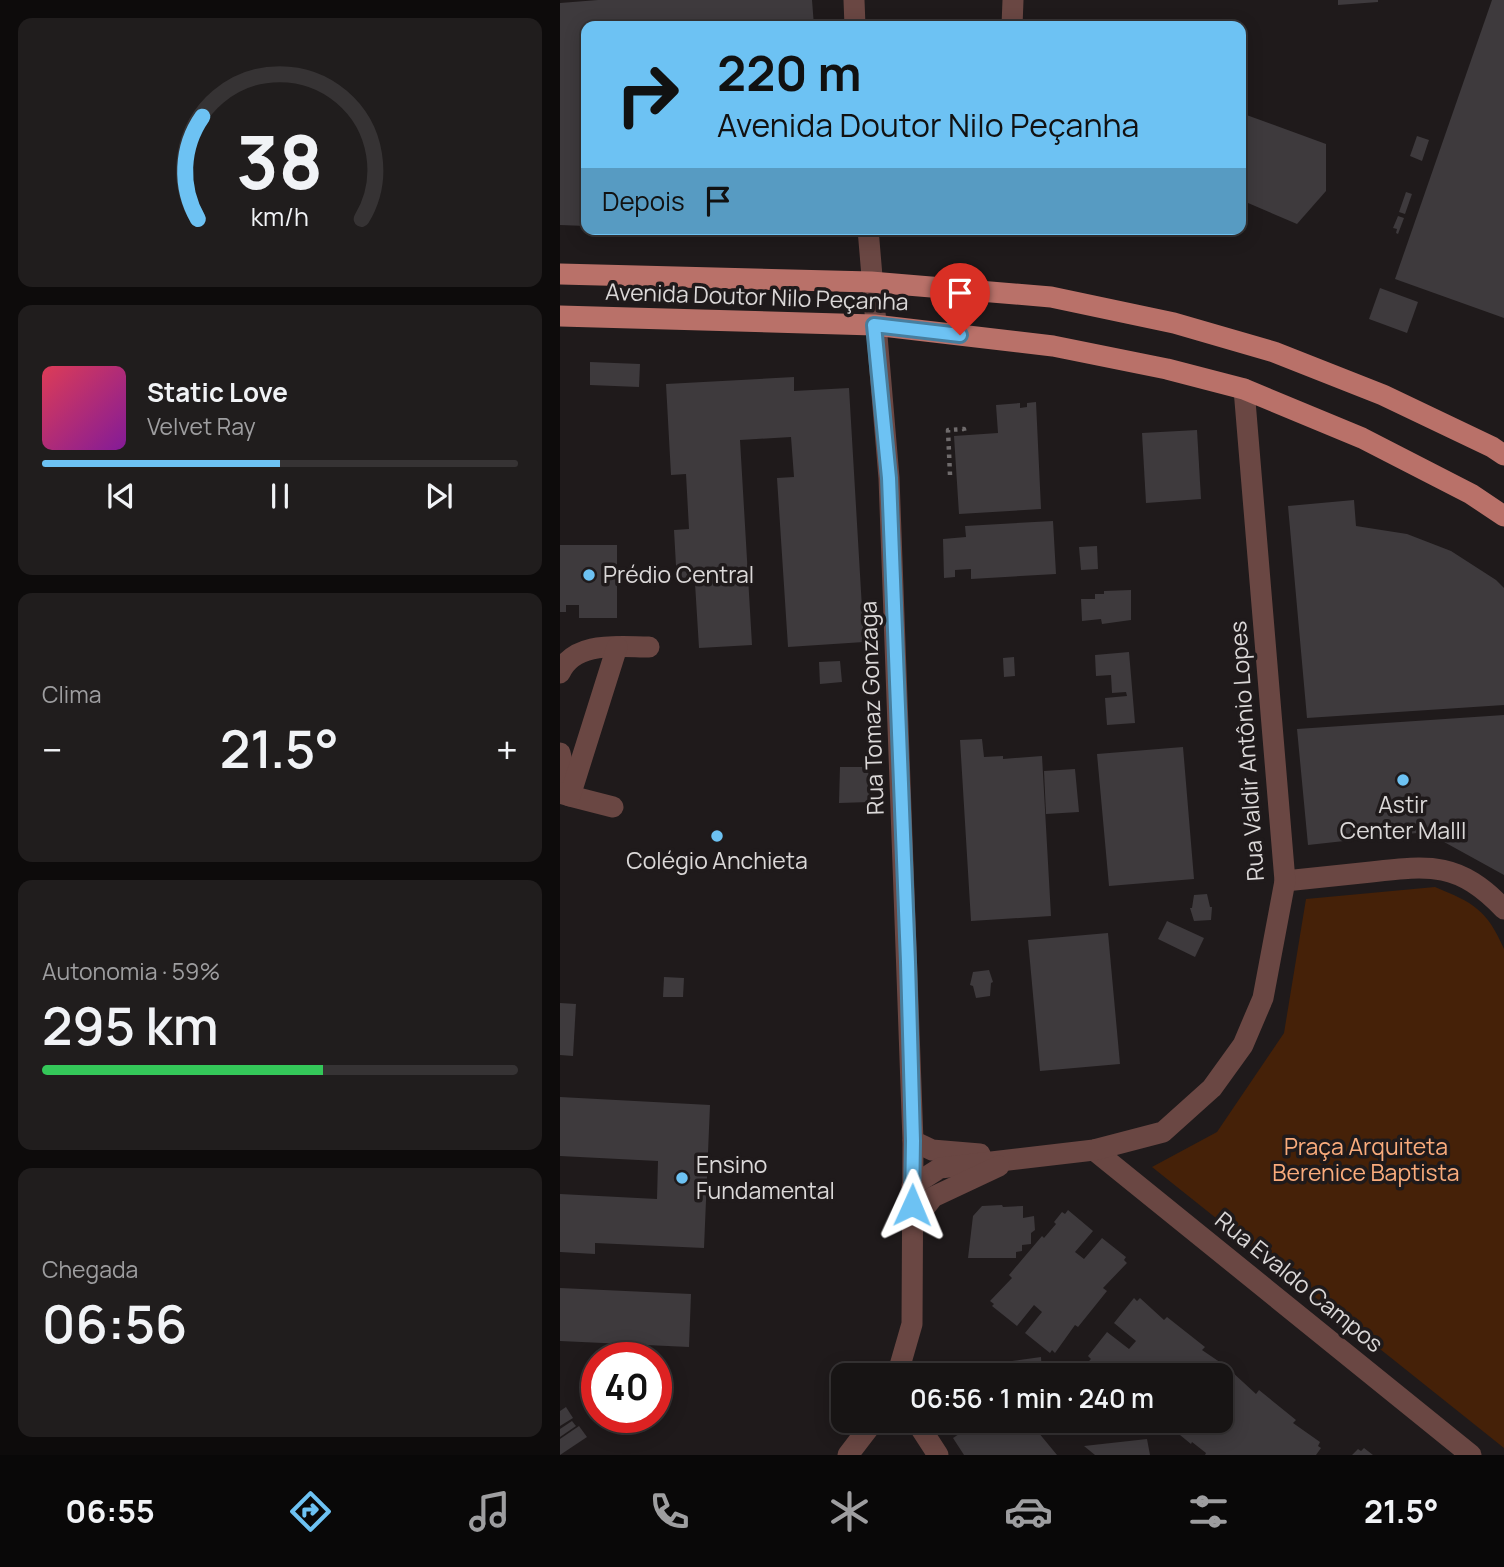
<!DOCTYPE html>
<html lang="pt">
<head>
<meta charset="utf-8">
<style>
	body { margin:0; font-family:Manrope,sans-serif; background:#201d1d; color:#f1f3f6; height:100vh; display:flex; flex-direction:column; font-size:26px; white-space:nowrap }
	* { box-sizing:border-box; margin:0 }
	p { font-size:23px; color:#9e9ea0 }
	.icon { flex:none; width:38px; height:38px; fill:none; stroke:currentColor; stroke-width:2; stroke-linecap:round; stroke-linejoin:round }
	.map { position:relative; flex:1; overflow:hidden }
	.side { display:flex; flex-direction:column; gap:18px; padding:18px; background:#0d0b0b; width:560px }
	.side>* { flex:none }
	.hud { position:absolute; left:21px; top:21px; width:665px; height:214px; border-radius:14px; box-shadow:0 4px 18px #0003,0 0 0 2px #363334; background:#6dc2f3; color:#111; overflow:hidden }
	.speed { position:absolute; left:21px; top:1342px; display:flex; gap:14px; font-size:35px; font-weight:700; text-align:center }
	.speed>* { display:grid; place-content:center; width:91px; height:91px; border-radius:50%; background:#171414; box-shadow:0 4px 18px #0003,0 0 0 2px #363334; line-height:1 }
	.speed .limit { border:10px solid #d22; background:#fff; color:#111 }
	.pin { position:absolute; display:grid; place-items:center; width:60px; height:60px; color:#fff; margin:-72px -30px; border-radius:50% 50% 50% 0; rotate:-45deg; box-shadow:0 0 7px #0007 }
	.pin .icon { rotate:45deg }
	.me { position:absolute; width:77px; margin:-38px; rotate:1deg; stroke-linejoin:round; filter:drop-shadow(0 0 5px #0008) }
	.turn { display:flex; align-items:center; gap:24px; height:147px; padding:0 21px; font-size:32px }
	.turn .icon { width:91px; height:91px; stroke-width:2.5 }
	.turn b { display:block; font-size:49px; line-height:60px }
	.then { display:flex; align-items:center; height:66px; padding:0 21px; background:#0003; gap:14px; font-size:26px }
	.big { font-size:52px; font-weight:600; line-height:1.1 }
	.side .card { flex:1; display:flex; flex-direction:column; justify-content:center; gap:10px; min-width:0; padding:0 24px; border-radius:14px; background:#201d1d }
	.side .dial { align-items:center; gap:0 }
	.dial svg { height:182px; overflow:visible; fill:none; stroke:#363334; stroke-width:7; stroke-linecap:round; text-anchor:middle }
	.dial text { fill:#f1f3f6; stroke:none }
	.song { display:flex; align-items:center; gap:21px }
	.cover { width:84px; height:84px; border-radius:10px; background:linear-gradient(135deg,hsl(350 70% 55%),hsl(290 70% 35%)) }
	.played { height:7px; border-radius:4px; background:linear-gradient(90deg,#6dc2f3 50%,#363334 50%) }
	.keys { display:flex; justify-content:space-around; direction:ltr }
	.heat { display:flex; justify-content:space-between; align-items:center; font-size:38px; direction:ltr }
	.charge { height:10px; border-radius:5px; background:linear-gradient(90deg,#34c759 59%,#363334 0) }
	.trip { position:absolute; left:271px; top:1363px; width:402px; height:70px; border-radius:14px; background:#171414; box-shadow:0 4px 18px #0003,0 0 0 2px #363334; font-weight:600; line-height:70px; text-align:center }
	.tabs { display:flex; height:112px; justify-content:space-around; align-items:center; background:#090808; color:#9e9ea0 }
	.tabs .icon { width:49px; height:49px }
	.tabs .on { color:#6dc2f3 }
	.tabs b { font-size:32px; color:#f1f3f6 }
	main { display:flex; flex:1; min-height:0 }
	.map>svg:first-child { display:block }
	.green { fill:#452108 }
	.building { fill:#3e3a3d }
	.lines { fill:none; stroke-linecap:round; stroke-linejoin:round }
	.path { stroke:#6f6b6c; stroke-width:4.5; stroke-dasharray:3.5 5; stroke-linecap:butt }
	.minor { stroke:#6a4743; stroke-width:21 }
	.major { stroke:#b97169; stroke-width:21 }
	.route-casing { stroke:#477e9e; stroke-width:18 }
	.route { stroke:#6dc2f3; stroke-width:12 }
	.poi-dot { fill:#6dc2f3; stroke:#1f1a1b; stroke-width:2.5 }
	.labels { text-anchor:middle; stroke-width:7; stroke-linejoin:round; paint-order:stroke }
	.street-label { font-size:23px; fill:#dbd8d8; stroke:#1f1a1b }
	.poi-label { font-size:23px; fill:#dbd8d8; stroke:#1f1a1b; text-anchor:start }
	.park-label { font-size:23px; fill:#faac7c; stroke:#1f1a1b }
</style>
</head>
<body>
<main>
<section class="side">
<div class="card dial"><svg viewBox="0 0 100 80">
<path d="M14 69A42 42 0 1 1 86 69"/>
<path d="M14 69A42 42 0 0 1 16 24" stroke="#6dc2f3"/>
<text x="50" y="56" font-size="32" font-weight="700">38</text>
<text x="50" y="72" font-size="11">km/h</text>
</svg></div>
<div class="card">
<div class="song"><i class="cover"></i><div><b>Static Love</b><p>Velvet Ray</p></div></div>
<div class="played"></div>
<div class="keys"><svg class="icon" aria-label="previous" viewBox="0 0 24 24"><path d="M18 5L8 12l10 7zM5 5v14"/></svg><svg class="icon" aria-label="pause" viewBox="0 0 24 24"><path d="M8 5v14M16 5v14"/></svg><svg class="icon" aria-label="next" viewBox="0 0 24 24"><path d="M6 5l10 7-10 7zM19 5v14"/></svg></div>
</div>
<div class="card"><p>Clima</p>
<div class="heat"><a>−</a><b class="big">21.5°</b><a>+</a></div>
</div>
<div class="card"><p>Autonomia · 59%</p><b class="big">295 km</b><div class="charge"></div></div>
<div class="card"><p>Chegada</p><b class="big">06:56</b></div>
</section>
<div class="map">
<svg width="944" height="1455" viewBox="0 0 944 1455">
	<rect width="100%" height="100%" fill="#1f1a1b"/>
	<!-- green -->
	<path class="green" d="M875,887C914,903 927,910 944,949V1448L592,1167L657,1132L724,1033L746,899Z"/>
	<!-- building -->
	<g class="building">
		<path d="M38,0H252L254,26H26V226L0,225V3Z"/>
		<path d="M778,0H818V2L778,5Z"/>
		<path d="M932,0H944V318L835,279Z"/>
		<path d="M681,113L766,144V191L737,224L681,200Z"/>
		<path d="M857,136L869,140L862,161L850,156Z"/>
		<path d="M846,192L852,194L845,214L839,212Z"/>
		<path d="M838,216L844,218L838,234L836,233L837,229L833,228Z"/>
		<path d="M820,288L858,302L847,333L809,319Z"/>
		<path d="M30,362L80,364L79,387L30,385Z"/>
		<path d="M234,377V391L289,388L304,642L228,647L217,478L234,477L231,437L180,440L192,645L139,648L135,583L117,584L114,530L129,529L126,474L111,475L106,384Z"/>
		<path d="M476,402L481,509L399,514L394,436L438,433L436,405L460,403V408L467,407V403Z"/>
		<path d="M637,430L641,499L586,503L582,433Z"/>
		<path d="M794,500L796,526L847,534L891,551L936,580L944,588V705L747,718L728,506Z"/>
		<path d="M493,521L496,574L411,579V569L395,570V577L384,578L383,539L406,537L405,526Z"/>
		<path d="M0,545H57V618H19V605H6V612H0Z"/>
		<path d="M537,546L538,569L521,570L519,547Z"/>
		<path d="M571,590V620L542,624L541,619L522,621L521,599H535V594H544V591Z"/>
		<path d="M569,652L575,723L547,725L545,698L567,696L566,692L552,693L551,675L536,676L535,655Z"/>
		<path d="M454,657L455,676L444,677L443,658Z"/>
		<path d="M280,661L282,682L260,684L259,662Z"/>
		<path d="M944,715V875L866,832L748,845L737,729Z"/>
		<path d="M422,739L424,757L443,756V759L482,756L491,916L411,921L400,740Z"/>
		<path d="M623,747L634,879L549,886L537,754Z"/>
		<path d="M280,767H308L310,802L279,803Z"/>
		<path d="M515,769L519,812L486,814L484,771Z"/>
		<path d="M647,894L650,907H652L651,920L634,921L630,908H632L634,895Z"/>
		<path d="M607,921L644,938L635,957L598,939Z"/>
		<path d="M548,933L560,1064L480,1071L468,940Z"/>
		<path d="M429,970L433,982L431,983L430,996L416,998L413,986L410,985L413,972Z"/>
		<path d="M104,977L124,978L123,997H103Z"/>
		<path d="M0,1003L16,1004L13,1056L0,1055Z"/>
		<path d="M0,1097L150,1105L144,1248L35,1243V1254L0,1252V1194L97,1199L98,1161L0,1156Z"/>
		<path d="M442,1205L443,1207L463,1206V1218L474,1216L475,1230L471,1233V1244L462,1245V1251L456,1252V1258H408L413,1216L422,1206Z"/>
		<path d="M508,1210L533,1231L515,1252L524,1259L542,1238L566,1257L564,1260L567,1263L543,1288L547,1291L518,1327L515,1325L495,1353L492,1350L490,1353L465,1333L482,1312L474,1305L457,1326L432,1306L434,1304L430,1301L452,1278L449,1275L482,1236L484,1238L496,1224L494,1222L502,1212L505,1214Z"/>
		<path d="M0,1288L131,1294L129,1347L0,1341Z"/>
		<path d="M574,1298L577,1301L580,1298L604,1320L607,1317L645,1347L642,1350L670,1369L667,1373L669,1374L671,1371L696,1394L699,1390L736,1420L733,1423L760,1442L758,1446L761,1448L756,1455H645L646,1453L632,1442L631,1444L620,1435L621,1431L618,1434L606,1421H655L661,1426L671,1413L662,1406V1376H549L528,1362L531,1359L528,1356L547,1332L569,1349L576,1341L554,1323Z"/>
		<path d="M481,1357L482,1374L510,1370L511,1376H453L452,1361Z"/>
		<path d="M6,1407L13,1418L0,1426V1411Z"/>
		<path d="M12,1421L16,1426L0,1437V1429Z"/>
		<path d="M396,1421H469L497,1455H404L393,1438L399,1434L394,1426L397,1423Z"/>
		<path d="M492,1421H517L518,1427L510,1435Z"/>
		<path d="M19,1426L27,1437L0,1455V1439Z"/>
		<path d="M587,1439L590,1455H535L524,1446Z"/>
		<path d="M804,1448L813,1455H792L798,1449L801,1451Z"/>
	</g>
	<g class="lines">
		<!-- path -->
		<path class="path" d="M390,475L388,430L404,429L405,435"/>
		<!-- minor -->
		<g class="minor">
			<path d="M294,0L295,26"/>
			<path d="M452,26L453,0"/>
			<path d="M308,229L329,478L353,1141L352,1324L337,1376"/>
			<path d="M0,673C14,640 60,647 89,647"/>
			<path d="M0,753L10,796L53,807"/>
			<path d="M0,793L10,796L57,647"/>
			<path d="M725,881C754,878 783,875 811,872C871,865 899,862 944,909"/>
			<path d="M353,1141L372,1150L420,1154"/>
			<path d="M534,1150L911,1455"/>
			<path d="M352,1186L380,1168L534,1150L603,1132L652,1088L683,1045L703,998L725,881L684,389"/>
			<path d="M352,1224L373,1197L439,1166"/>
			<path d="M356,1421L378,1455"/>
			<path d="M288,1455L314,1421"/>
		</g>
		<!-- major -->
		<g class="major">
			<path d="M0,274L311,282L491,297L614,323L714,352L823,395L932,447L944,455"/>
			<path d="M0,316L314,325L493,346L607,369L684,389L802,438L911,494L944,516"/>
		</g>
	</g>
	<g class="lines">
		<defs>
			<path id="route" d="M352,1205L353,1141L348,962L329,478L314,325L400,335"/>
		</defs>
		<!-- route casing -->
		<use href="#route" class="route-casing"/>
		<!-- route -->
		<use href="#route" class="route"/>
	</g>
	<!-- markers -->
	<g class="poi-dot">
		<circle cx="29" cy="575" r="7"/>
		<circle cx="843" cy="780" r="7"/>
		<circle cx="157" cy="836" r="7"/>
		<circle cx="122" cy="1178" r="7"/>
	</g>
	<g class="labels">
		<!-- street labels -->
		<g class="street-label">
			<text transform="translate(197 297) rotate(2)" y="8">Avenida Doutor Nilo Peçanha</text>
			<text transform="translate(312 708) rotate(-92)" y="8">Rua Tomaz Gonzaga</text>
			<text transform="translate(687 751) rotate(-94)" y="8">Rua Valdir Antônio Lopes</text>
			<text transform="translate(739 1282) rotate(39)" y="8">Rua Evaldo Campos</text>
		</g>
		<!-- poi labels -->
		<g class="poi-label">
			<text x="43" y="583">Prédio Central</text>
			<text x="843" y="813" text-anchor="middle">Astir<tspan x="843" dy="26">Center Malll</tspan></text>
			<text x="157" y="869" text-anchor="middle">Colégio Anchieta</text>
			<text x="136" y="1173">Ensino<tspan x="136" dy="26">Fundamental</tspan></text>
		</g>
		<!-- park labels -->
		<g class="park-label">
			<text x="806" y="1155">Praça Arquiteta<tspan x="806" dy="26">Berenice Baptista</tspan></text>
		</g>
	</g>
</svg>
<div class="speed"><div class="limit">40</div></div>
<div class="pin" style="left:400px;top:335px;background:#d93025"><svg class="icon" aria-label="arrive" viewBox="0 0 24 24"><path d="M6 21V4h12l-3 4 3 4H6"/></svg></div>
<svg class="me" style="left:352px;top:1205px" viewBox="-20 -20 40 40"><path d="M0-17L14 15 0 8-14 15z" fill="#6dc2f3" stroke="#fff" stroke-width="4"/></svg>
<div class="trip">06:56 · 1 min · 240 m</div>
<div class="hud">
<div class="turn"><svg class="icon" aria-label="right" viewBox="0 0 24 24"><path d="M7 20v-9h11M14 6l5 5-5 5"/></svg><div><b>220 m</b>Avenida Doutor Nilo Peçanha</div></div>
<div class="then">Depois<svg class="icon" aria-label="arrive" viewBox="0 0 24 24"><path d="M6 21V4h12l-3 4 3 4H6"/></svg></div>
</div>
</div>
</main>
<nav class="tabs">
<b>06:55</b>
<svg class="icon on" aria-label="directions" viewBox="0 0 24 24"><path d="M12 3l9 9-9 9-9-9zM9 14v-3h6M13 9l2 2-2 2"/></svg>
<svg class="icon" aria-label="music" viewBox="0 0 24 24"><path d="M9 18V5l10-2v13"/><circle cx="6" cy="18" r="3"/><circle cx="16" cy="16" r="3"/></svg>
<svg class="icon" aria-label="phone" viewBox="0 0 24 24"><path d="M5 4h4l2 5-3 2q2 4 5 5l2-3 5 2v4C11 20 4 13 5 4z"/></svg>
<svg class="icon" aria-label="climate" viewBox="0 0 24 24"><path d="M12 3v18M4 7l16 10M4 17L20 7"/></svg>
<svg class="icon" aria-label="car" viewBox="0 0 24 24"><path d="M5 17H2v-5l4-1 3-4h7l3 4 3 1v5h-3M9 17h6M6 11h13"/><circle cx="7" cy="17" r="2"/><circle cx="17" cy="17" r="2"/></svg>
<svg class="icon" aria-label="filters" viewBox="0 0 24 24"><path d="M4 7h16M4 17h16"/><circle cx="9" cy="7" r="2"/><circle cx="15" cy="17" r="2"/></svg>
<b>21.5°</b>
</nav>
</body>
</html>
